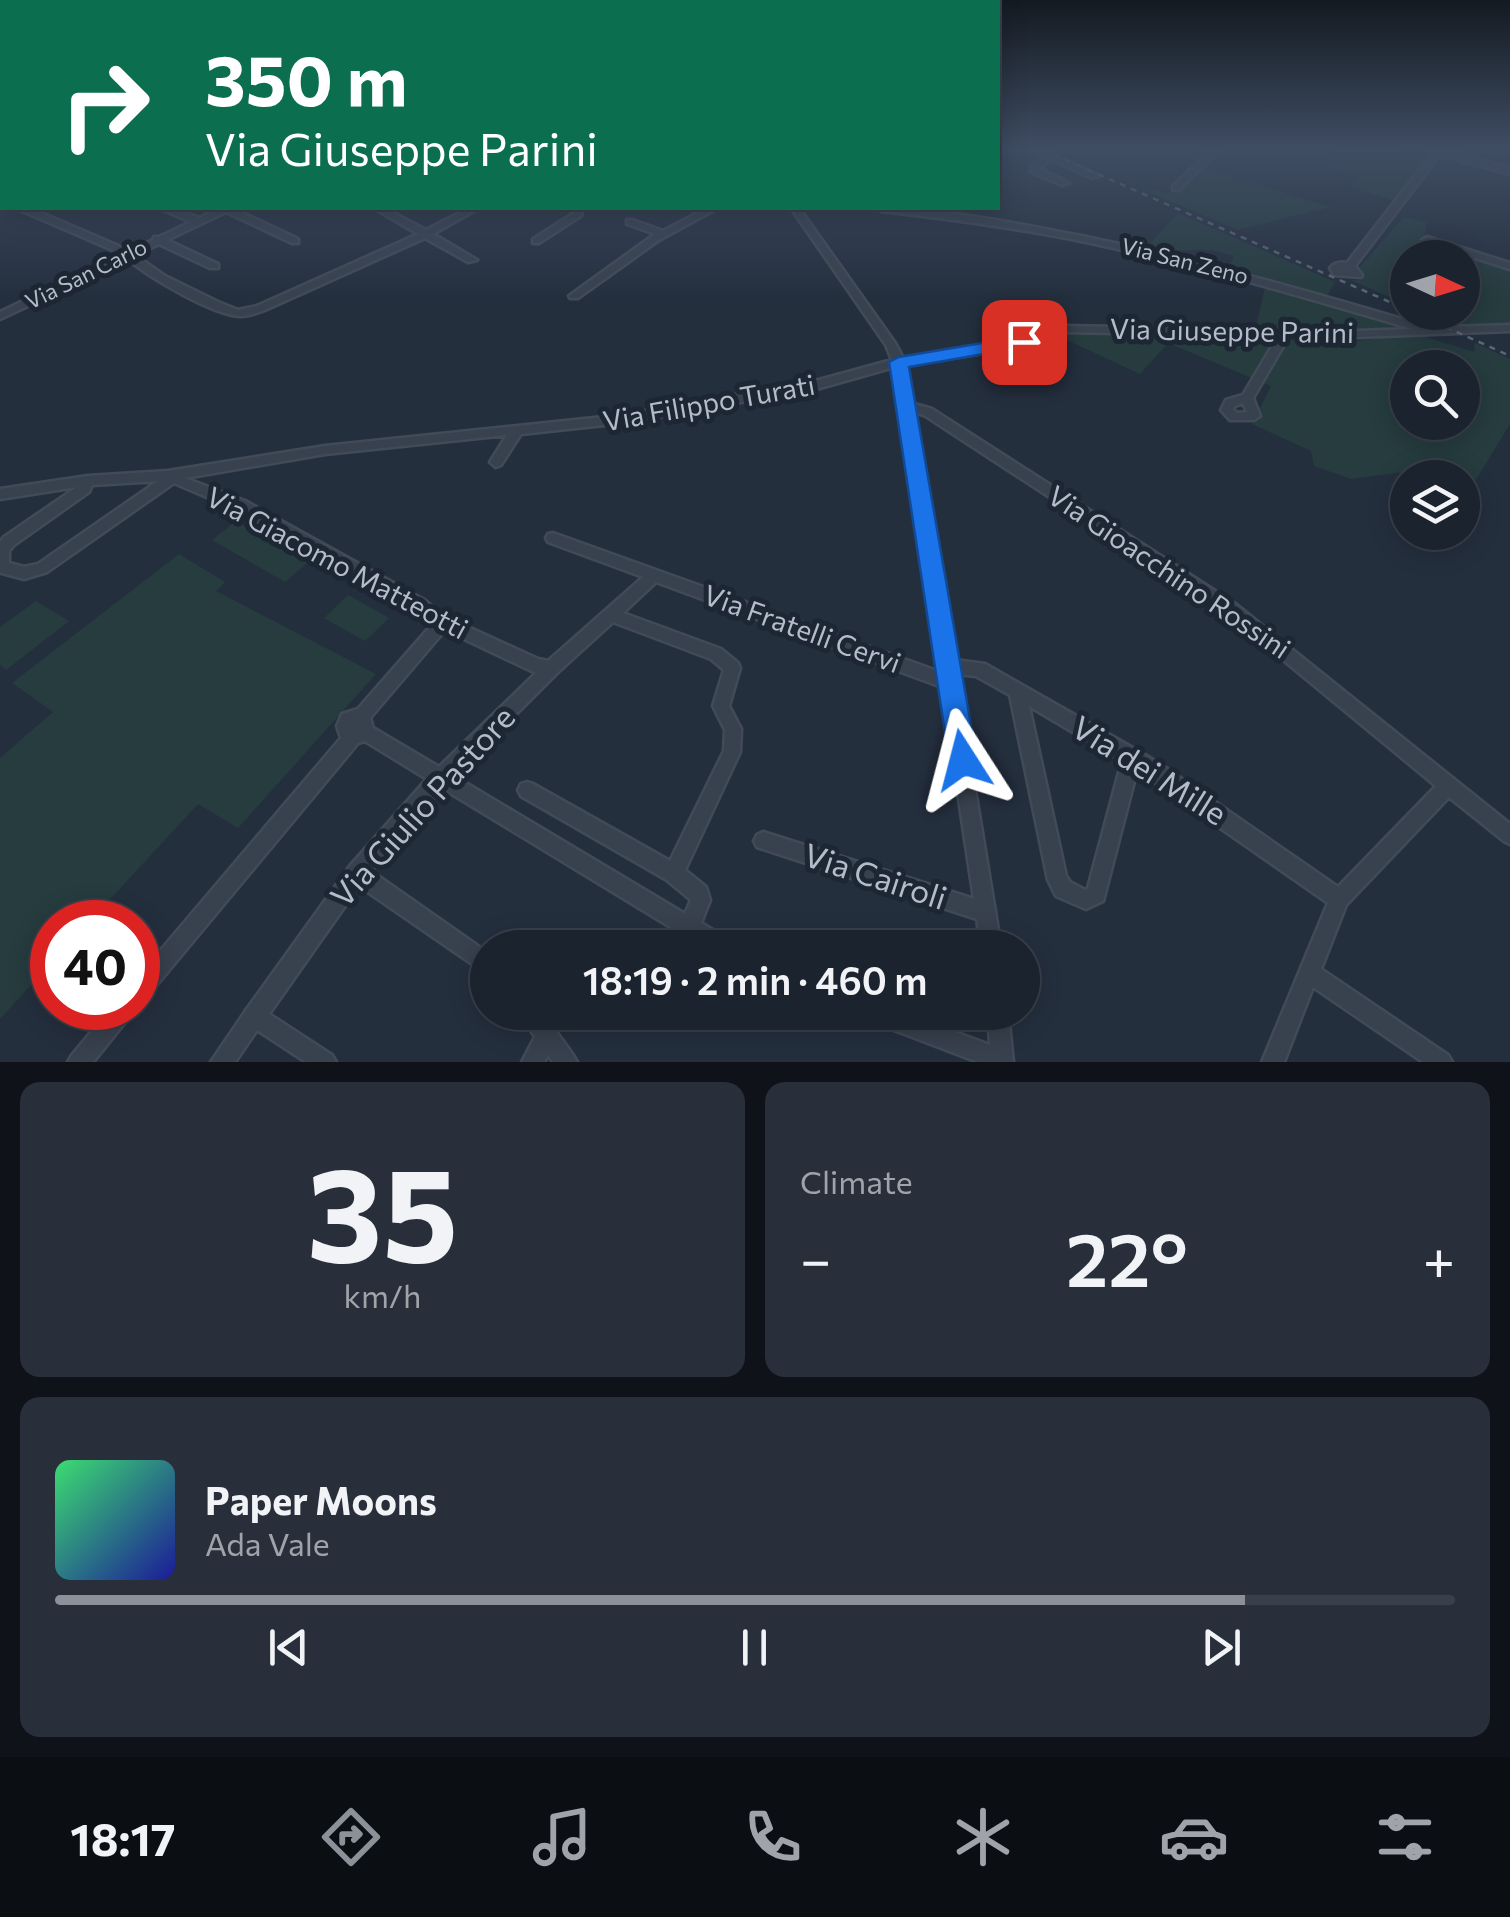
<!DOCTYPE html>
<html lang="en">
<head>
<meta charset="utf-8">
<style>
	body { margin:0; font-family:Commissioner,sans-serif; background:#282f3a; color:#f1f3f6; height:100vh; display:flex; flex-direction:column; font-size:38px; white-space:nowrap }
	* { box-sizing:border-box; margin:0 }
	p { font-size:32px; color:#a0a4aa }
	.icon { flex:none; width:55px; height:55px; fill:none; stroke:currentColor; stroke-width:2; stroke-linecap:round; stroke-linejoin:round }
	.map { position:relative; height:1062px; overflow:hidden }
	.sheet { display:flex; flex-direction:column; gap:20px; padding:20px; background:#0f1319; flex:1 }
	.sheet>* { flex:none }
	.top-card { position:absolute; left:0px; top:0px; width:1000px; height:210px; box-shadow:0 5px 25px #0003,0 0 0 2px #39404a; background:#0b6e4f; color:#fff; overflow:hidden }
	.needle { width:65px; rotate:94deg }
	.buttons { position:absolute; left:1390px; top:240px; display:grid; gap:20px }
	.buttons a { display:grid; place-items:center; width:90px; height:90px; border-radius:50%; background:#1b232e; box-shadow:0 5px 25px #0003,0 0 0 2px #39404a; font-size:50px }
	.speed { position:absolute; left:30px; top:900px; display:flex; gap:20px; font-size:50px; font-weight:700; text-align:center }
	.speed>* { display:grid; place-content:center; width:130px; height:130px; border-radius:50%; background:#1b232e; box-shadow:0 5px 25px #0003,0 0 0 2px #39404a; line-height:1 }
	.speed .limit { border:15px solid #d22; background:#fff; color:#111 }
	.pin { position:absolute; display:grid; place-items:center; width:85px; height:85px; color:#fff; margin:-42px; border-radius:20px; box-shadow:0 5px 15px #0006 }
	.me { position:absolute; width:110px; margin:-55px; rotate:351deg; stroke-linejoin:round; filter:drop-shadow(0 0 8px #0008) }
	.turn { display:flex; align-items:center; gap:35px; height:210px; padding:0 40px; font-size:45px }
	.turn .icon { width:130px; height:130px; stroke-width:2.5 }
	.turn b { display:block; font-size:70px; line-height:85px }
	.big { font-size:75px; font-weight:600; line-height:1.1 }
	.sheet .tile { flex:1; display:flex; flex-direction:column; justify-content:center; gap:15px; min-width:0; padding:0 35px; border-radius:20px; background:#282f3a }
	.sheet .dial { align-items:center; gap:0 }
	.dial b { font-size:130px; line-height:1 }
	.song { display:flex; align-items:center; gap:30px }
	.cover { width:120px; height:120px; border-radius:15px; background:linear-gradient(135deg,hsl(140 70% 55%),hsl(240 70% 35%)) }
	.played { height:10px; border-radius:5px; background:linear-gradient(90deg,#8c9099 85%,#39404a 85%) }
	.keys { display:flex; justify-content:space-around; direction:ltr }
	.heat { display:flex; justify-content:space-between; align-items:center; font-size:55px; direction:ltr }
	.sheet .tiles { flex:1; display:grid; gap:20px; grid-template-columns:1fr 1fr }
	.tile:last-child { grid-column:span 2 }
	.trip { position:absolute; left:470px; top:930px; width:570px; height:100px; border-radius:50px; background:#1b232e; box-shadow:0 5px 25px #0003,0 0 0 2px #39404a; font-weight:600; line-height:100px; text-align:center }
	.menu { display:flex; height:160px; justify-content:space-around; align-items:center; background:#0b0e12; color:#a0a4aa }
	.menu .icon { width:70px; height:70px }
	.menu .current { color:#8c9099 }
	.menu b { font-size:45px; color:#f1f3f6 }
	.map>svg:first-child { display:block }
	.green { fill:#263c3f; fill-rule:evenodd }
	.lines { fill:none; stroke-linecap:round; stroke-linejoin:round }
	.minor-casing { stroke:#414a57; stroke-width:5 }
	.minor { fill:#38414e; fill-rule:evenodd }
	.rail { stroke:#5a6575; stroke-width:2.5; stroke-dasharray:6 6; stroke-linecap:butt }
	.route { fill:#1a73e8; stroke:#114b97; stroke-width:2.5 }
	.labels { text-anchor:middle; stroke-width:10; stroke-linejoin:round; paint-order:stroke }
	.far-street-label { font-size:22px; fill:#b4bcc9; stroke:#1d2633 }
	.street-label { font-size:28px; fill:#b4bcc9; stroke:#1d2633 }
	.near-street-label { font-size:32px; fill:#b4bcc9; stroke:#1d2633 }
</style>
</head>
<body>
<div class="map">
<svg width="1510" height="1062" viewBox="0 0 1510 1062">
	<rect width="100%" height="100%" fill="#242f3e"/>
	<!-- green -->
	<g class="green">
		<path d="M1340,150H1393L1429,159L1395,201L1350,187L1356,177L1326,167Z"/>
		<path d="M1205,171H1213L1331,207L1238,230L1139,188L1177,194Z"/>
		<path d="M1178,213L1335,282L1327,296L1229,267L1234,256C1198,243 1182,255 1145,249Z"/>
		<path d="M1404,217L1427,223L1423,241L1510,268V325H1451L1424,313L1462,312V258H1408L1407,305L1351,280H1362L1364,275L1359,268Z"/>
		<path d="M1266,283L1413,327L1359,332L1255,330Z"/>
		<path d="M1066,333L1347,342L1416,334L1474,352L1475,343L1510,359V424L1471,488L1463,485L1462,478L1439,477L1418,470L1351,479L1314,466L1311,451L1252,424L1271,386L1168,343L1140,374L1058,336ZM1408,368H1462V422H1408Z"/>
		<path d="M236,521L308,562L285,582L212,540Z"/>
		<path d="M179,554L225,582L216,591L376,674L238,828L198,804L89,922H52V962L0,1019V758L53,712L12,683Z"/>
		<path d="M348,595L389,618L365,641L324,618Z"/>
		<path d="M36,601L69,621L6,670L0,665V627Z"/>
	</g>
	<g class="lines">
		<defs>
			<g id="minor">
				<path d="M1033,150H1043L1099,176L1092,178L1050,159L1040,169L1069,183L1062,185L1031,172V168L1043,156Z"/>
				<path d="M1211,150H1220L1179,190H1173V186Z"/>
				<path d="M1435,150H1443L1510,168V174L1440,155L1355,266L1362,275L1361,277L1334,275L1330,268C1334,263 1341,262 1347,263Z"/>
				<path d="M0,194L2,195V201L0,200Z"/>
				<path d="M19,208H30L130,251L153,240L154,237H159L191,222L163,210L162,208H173L199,218L221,208H232L298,239V243H292L226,212L167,240L218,264V268H210L159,244L135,255L165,276L218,302L238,310L257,306L418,234L374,208H384L426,230L469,208H479L433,234L477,260L468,262L425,238L265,310C257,313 249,316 241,316C215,316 148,277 128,259L0,319V312L122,254L20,210Z"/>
				<path d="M575,208H583L581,216L539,243H533V239L574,213Z"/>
				<path d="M707,208H718L659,240L578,298H570L569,296L655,234L627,224V220H633L663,231Z"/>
				<path d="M791,208H799L895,343L903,358L1009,343L1061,326L1357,331L1412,329C1304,297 1196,265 1086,242C1018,228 950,219 881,211L877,208C935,208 993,219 1050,230C1175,253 1297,288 1419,324V328L1510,325V331L1357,337L1289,336L1253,398L1260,416L1254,420H1230L1221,410L1226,400L1243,395L1278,336L1062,332L1011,349L905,365L911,403L932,409L1234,603L1510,824V844L1504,841L1449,797L1346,905L1321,969L1448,1055L1452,1062H1423L1313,987L1284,1062H1262L1328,903L1137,770L1103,901L1086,909L1056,896L1048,880L1010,695L976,676L956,674L1001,948H981L977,919L757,847L754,841L757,835L763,832L974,899L942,687L656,582L623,613L721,649L738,663L740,668L729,706L741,729L740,752L685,870L706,887L710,900L701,923L731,941L734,948H705L442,788L371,871L488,953V975L359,886L269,1014L332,1055L336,1062H306L257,1030L235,1062H211L247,1009L350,866L427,779L365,741L358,743L145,999L138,1002V977L341,738L337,726L342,714L358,709L429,628L431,622L414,608L235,509L174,483L47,572L24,579L2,573L0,572V542L4,537L77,487L0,499V489L88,476L168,471L325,446L623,415L819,380L892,360L886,345ZM894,367L940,672L553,533L548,534L546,538L548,542L643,577L548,661L538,659L444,616L424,600L245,501L185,478L325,454L507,435L490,462L496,467L501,465L521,434L623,423L820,388ZM1243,403L1247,412L1237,413L1233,409L1235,406ZM913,412L924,415L1224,611L1436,786L1338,887L1163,766L1138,751L985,664L954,660ZM158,481L38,564L24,567L9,563V551L14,545L89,492L92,485ZM613,622L711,659L724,670L713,706L725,730L724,751L670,861L533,784L527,782L521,784L518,790L521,796L667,880L691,900L685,914L454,776L557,673ZM443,629L536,673L439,767L373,728L370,718L440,636ZM1029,706L1122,761L1088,888L1085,890L1070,882L1066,876Z"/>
				<path d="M1427,237L1510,263V269L1424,242L1422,240Z"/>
				<path d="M111,1008H134L131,1015L93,1062H68L72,1055Z"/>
				<path d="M519,1012H542L573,1055L577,1062H553L548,1055L544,1062H522L535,1037Z"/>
				<path d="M862,1012H901L990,1045L988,1012H1008L1013,1062H978L865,1019Z"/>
			</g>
		</defs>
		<!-- minor casing -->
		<use href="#minor" class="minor-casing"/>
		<!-- minor -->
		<use href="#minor" class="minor"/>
		<!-- rail -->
		<g class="rail">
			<path d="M1043,150L1408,310"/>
			<path d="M1413,312L1510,356"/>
		</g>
	</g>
	<!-- sky -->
	<linearGradient id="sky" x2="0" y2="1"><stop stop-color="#141a22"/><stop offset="0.5" stop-color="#3f4d63"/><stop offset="1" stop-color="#3f4d63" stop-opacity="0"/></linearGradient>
	<rect width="1510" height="298" fill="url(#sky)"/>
	<!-- route -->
	<path class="route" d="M1024,336L1030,338V346L909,367L977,760L973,769L963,773L953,769L949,760L889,362L899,357Z"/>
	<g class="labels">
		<!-- far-street labels -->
		<g class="far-street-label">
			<text transform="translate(1185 261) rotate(14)" y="8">Via San Zeno</text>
			<text transform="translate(86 274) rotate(-26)" y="8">Via San Carlo</text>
		</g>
		<!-- street labels -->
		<g class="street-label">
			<text transform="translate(1232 331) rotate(1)" y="10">Via Giuseppe Parini</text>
			<text transform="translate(709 403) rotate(-10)" y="10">Via Filippo Turati</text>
			<text transform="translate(337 563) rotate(28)" y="10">Via Giacomo Matteotti</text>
			<text transform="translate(1169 572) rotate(34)" y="10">Via Gioacchino Rossini</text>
			<text transform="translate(802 629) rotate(20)" y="10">Via Fratelli Cervi</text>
		</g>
		<!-- near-street labels -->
		<g class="near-street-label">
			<text transform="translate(1149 771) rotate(32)" y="11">Via dei Mille</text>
			<text transform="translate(423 807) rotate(-48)" y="11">Via Giulio Pastore</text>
			<text transform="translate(875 877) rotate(18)" y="11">Via Cairoli</text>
		</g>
	</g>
</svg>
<div class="buttons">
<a><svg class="needle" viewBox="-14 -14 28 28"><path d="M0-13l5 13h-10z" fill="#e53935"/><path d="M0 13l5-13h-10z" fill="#a0a4aa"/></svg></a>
<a><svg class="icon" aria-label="search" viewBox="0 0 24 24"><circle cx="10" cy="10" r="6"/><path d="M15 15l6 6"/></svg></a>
<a><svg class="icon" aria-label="layers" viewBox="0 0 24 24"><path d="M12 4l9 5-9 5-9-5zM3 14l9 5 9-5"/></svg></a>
</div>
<div class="speed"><div class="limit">40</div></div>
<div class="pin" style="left:1024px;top:342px;background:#d93025"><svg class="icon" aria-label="arrive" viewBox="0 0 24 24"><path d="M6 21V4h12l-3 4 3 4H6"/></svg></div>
<svg class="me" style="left:963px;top:760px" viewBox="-20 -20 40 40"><path d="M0-17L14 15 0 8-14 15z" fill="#1a73e8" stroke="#fff" stroke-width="4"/></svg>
<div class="trip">18:19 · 2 min · 460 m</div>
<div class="top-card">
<div class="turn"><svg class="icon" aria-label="right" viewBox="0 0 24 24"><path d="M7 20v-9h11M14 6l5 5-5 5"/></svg><div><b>350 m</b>Via Giuseppe Parini</div></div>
</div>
</div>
<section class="sheet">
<div class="tiles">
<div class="tile dial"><b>35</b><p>km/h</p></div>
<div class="tile"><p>Climate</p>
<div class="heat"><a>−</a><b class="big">22°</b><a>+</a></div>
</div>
<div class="tile">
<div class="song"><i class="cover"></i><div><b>Paper Moons</b><p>Ada Vale</p></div></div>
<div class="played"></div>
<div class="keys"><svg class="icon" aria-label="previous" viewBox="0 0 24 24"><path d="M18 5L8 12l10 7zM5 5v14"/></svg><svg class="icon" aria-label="pause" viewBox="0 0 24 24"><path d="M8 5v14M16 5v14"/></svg><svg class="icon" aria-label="next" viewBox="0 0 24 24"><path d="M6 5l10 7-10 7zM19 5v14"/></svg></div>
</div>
</div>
</section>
<nav class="menu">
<b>18:17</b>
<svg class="icon current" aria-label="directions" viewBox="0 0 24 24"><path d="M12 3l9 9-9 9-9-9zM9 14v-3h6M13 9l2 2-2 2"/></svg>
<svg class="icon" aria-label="music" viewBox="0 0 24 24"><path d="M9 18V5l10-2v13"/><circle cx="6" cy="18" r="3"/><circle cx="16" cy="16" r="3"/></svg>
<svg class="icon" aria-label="phone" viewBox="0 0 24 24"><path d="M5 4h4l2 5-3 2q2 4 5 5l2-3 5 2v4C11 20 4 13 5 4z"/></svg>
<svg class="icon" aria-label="climate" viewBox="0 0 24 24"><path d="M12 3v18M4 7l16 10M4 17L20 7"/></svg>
<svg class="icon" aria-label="car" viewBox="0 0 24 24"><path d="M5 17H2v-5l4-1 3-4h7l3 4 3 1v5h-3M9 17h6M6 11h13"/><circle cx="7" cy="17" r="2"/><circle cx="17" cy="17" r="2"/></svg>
<svg class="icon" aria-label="filters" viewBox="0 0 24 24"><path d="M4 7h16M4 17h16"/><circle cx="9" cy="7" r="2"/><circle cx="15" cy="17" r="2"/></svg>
</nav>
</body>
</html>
